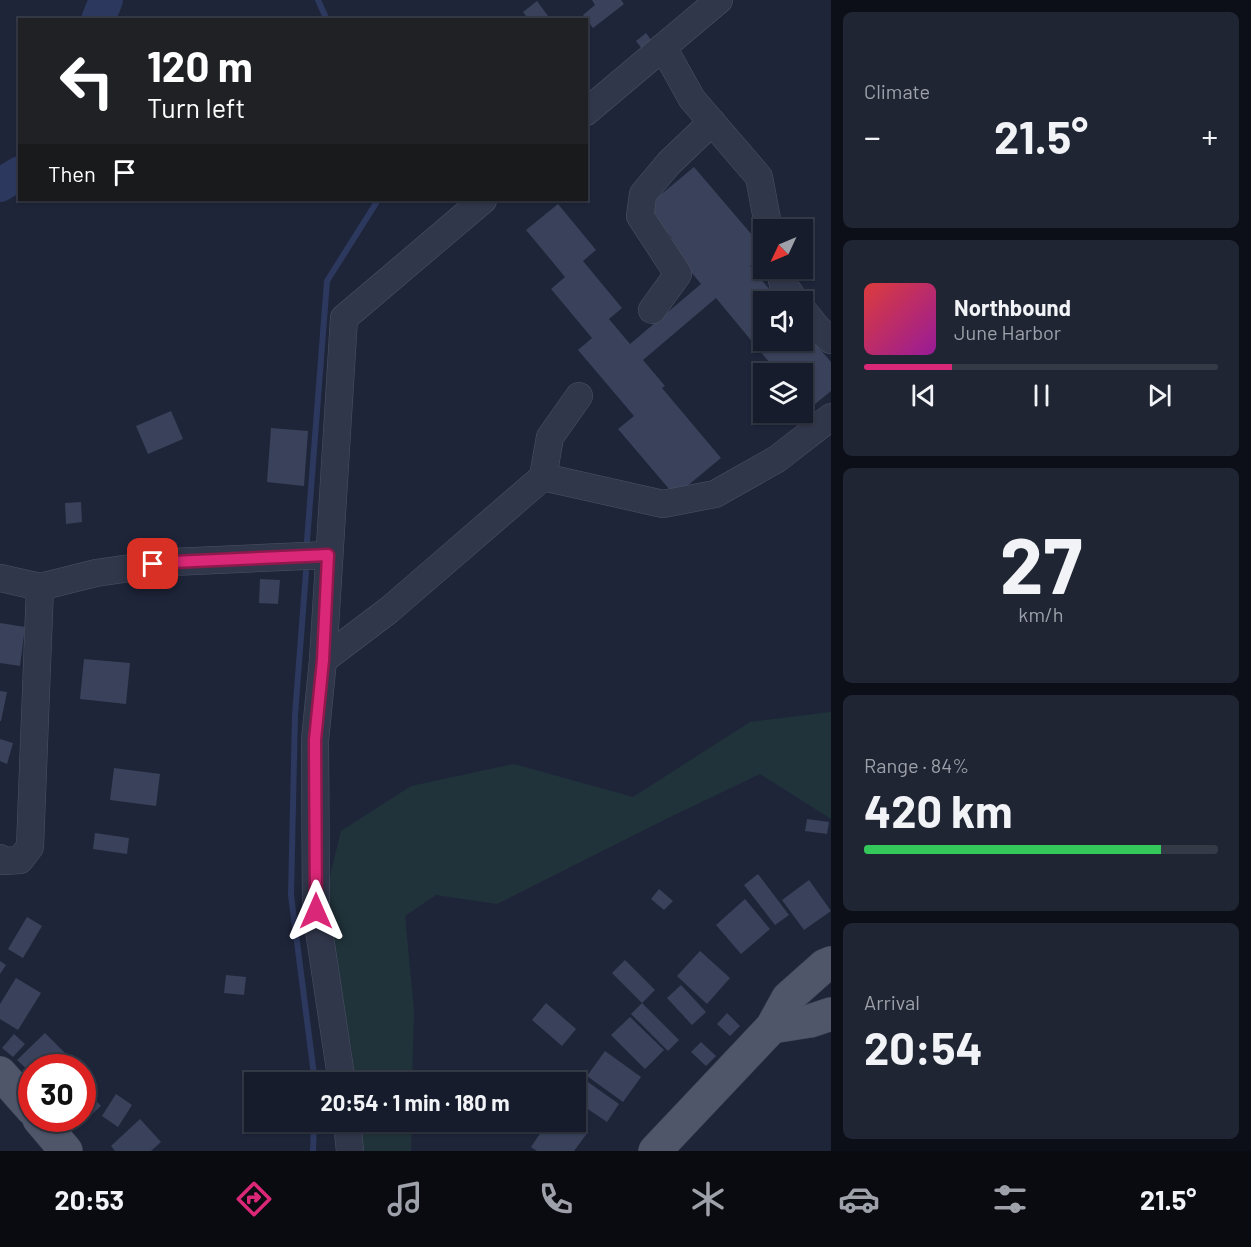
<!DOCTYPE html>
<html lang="en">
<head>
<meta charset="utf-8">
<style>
	body { margin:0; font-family:Barlow,sans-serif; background:#1f2533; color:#f1f3f6; height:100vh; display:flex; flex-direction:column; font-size:22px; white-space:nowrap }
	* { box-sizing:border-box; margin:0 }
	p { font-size:20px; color:#9ea1a9 }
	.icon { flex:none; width:33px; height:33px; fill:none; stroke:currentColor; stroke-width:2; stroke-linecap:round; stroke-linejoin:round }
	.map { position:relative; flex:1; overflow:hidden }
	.panel { display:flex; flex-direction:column; gap:12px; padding:12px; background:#0c0f18; width:420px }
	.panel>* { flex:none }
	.banner { position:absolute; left:18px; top:18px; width:570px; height:183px; border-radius:0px; box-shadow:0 2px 4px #0004,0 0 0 2px #353a47; background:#202124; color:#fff; overflow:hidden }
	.needle { width:39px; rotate:226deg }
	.buttons { position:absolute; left:753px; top:219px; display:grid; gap:12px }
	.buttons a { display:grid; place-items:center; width:60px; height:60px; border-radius:0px; background:#161c2b; box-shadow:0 2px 4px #0004,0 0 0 2px #353a47; font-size:30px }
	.speed { position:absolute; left:18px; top:1054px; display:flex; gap:12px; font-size:30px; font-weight:700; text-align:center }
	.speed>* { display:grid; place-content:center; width:78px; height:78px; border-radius:50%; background:#161c2b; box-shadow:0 2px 4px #0004,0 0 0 2px #353a47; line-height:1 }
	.speed .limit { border:9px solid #d22; background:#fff; color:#111 }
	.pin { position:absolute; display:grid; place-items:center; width:51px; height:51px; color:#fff; margin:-26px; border-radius:12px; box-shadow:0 3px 9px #0006 }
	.me { position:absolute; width:66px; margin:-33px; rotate:0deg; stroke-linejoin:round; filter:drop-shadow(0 0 4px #0008) }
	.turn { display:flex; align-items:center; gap:21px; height:126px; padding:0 30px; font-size:27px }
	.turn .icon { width:78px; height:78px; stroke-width:2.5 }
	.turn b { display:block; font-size:42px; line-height:51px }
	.then { display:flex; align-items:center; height:57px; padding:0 30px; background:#0003; gap:12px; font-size:22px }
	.big { font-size:45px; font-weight:700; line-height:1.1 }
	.panel .card { flex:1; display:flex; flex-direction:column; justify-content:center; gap:9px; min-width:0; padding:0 21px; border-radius:9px; background:#1f2533 }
	.panel .dial { align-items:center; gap:0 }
	.dial b { font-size:78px; line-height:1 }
	.song { display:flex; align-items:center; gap:18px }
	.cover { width:72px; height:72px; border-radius:9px; background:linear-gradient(135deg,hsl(0 70% 55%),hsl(300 70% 35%)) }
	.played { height:6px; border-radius:3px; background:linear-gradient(90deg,#db2777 25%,#353a47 25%) }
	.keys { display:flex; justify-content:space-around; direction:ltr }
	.heat { display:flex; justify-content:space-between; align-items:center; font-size:33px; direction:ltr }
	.charge { height:9px; border-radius:4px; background:linear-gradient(90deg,#34c759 84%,#353a47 0) }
	.trip { position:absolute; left:244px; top:1072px; width:342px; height:60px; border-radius:0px; background:#161c2b; box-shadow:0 2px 4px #0004,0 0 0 2px #353a47; font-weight:700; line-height:60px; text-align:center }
	.tabs { display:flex; height:96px; justify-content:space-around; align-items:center; background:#090b11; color:#9ea1a9 }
	.tabs .icon { width:42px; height:42px }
	.tabs .current { color:#db2777 }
	.tabs b { font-size:27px; color:#f1f3f6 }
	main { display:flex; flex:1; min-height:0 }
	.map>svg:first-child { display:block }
	.green { fill:#20333a }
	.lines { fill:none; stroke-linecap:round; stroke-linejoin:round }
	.stream { stroke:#2c385e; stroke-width:6 }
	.river { stroke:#2c385e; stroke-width:34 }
	.building { fill:#39425a }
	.minor-casing { stroke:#4c5265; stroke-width:28 }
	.major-casing { stroke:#3b4153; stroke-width:34 }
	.minor { stroke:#31374a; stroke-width:27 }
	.major { stroke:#4f566a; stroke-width:33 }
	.route-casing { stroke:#8e194d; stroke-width:15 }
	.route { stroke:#db2777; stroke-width:10 }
</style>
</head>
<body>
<main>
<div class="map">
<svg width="831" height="1151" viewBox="0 0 831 1151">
	<rect width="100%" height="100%" fill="#1e2539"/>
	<!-- green -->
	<g class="green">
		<path d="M831,712V819L760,774L666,819L497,904L436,895L405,916L414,1010L412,1083H355L351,1046L322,909L341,831L411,786L514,764L633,797L750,722Z"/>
		<path d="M359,1122H412L411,1151H362Z"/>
	</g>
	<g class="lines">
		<!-- stream -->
		<g class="stream">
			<path d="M318,0L327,20"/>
			<path d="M307,541L327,281L378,200"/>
			<path d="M306,572L295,715L291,895L315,1083"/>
			<path d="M313,1151L314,1122"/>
		</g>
		<!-- river -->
		<g class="river">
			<path d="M98,20L106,0"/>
			<path d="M0,185L20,173"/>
		</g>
	</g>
	<!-- building -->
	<g class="building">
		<path d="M592,0H621L624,4L593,28L583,15L595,5Z"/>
		<path d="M537,1L551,20H529L523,12Z"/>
		<path d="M646,33L652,41L642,49L636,41Z"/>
		<path d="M694,167L764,249V255L750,266L780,302H764V340H802V328L831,362V391L809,409L802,401V374H779L716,298L643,360L665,386L662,388L721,458L675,496L618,429L634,416L578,350L592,338L551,289L565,277L526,230L558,204L596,250L583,261L622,308L609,319L630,344L701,284L667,243L672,238L646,207Z"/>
		<path d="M171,411L183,439L148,454L136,426Z"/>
		<path d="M271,428L308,431L304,486L267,482Z"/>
		<path d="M81,502L82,522L66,524L65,503Z"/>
		<path d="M260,579L280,580L278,604L259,603Z"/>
		<path d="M0,623L25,627L20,666L0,663Z"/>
		<path d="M84,659L130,663L126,704L80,699Z"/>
		<path d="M0,691L7,692L1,721H0Z"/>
		<path d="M0,739L13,743L7,764L0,761Z"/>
		<path d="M114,768L160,774L156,806L110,800Z"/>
		<path d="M807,819L829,822L827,834L805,831Z"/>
		<path d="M95,833L129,838L127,854L93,849Z"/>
		<path d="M758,874L789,915L775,925L744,885Z"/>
		<path d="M809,880L831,911L804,930L782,900Z"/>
		<path d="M659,889L673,901L664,910L651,899Z"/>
		<path d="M745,899L770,929L741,954L716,925Z"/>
		<path d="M27,917L42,926L23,958L8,949Z"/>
		<path d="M700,951L730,978L707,1004L677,976Z"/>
		<path d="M625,960L655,990L642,1003L612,973Z"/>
		<path d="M0,961L6,965L0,974Z"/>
		<path d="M226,975L246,977L244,995L224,993Z"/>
		<path d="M16,978L41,993L18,1030L0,1019V1004Z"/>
		<path d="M681,985L706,1012L692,1025L667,998Z"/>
		<path d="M546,1003L576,1029L562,1046L532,1020Z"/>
		<path d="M642,1003L679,1040L668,1051L631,1014Z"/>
		<path d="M727,1013L740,1026L730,1036L717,1024Z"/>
		<path d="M630,1017L664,1050L645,1069L611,1035Z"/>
		<path d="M45,1033L67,1055L53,1068H32V1074L17,1060Z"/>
		<path d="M14,1034L25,1044L13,1057L2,1048Z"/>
		<path d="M701,1042L716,1056L706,1066L691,1052Z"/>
		<path d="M605,1051L641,1077L623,1102L587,1076Z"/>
		<path d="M585,1080L619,1104L607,1122L576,1101V1094Z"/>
		<path d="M82,1086L101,1106L80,1125L75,1119H82Z"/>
		<path d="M116,1094L132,1105L118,1127L102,1116Z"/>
		<path d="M140,1119L161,1142L151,1151H115L111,1146Z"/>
		<path d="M548,1122H574L588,1132L574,1151H537L531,1147Z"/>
	</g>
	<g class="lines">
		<defs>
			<g id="minor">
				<path d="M663,47L692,99L759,177L769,230"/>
				<path d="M586,112L719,0"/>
				<path d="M779,268L783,284L796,302"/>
				<path d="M802,309L818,329L831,340"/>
				<path d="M652,310L678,274L640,216L643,194L669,163L712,122"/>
				<path d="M579,396L550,437L543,477L663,504L715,494L777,459L831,417"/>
				<path d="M0,578L40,587L96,573L172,562L328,555"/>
				<path d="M323,660L389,610L543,477"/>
				<path d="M0,858L4,861L20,860L30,847L40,587"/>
				<path d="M342,1083L316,911L315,740L323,660L344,318L483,200"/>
				<path d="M347,1122L350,1151"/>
			</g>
			<g id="major">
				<path d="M772,1027L810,1021L831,1014"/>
				<path d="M0,1073L32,1109"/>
				<path d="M39,1119L66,1151"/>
				<path d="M655,1151L772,1027L788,998L824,966L831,963"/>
			</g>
		</defs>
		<!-- minor casing -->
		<use href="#minor" class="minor-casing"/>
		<!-- major casing -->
		<use href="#major" class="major-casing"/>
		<!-- minor -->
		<use href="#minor" class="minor"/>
		<!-- major -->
		<use href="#major" class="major"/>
	</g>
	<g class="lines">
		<defs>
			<path id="route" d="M153,564L172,562L328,555L323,660L315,740L316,911"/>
		</defs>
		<!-- route casing -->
		<use href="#route" class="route-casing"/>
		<!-- route -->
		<use href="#route" class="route"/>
	</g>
</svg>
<div class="buttons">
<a><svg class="needle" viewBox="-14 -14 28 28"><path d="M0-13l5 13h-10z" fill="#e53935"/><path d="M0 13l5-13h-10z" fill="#9ea1a9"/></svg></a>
<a><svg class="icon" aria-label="sound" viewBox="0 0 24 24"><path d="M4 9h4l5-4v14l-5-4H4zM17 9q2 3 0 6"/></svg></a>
<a><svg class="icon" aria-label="layers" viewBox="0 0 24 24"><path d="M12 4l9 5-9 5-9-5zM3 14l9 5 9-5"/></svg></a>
</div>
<div class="speed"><div class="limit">30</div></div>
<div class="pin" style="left:153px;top:564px;background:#d93025"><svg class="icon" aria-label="arrive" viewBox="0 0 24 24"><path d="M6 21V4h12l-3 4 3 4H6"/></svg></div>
<svg class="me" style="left:316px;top:911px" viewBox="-20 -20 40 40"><path d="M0-17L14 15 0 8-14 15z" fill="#db2777" stroke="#fff" stroke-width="4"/></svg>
<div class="trip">20:54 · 1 min · 180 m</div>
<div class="banner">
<div class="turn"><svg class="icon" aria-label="left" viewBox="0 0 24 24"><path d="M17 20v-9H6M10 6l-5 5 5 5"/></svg><div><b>120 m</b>Turn left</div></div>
<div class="then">Then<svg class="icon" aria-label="arrive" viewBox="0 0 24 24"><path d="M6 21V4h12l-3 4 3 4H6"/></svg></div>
</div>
</div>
<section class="panel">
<div class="card"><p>Climate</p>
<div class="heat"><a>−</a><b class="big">21.5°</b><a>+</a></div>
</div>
<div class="card">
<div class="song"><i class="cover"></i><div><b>Northbound</b><p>June Harbor</p></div></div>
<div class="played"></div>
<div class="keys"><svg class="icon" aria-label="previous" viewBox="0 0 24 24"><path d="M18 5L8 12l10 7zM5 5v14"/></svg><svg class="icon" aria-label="pause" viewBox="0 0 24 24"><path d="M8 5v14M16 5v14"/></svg><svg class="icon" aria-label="next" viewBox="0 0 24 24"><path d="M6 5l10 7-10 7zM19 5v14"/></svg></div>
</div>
<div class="card dial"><b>27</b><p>km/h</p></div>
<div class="card"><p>Range · 84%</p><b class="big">420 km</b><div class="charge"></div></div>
<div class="card"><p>Arrival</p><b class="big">20:54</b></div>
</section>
</main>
<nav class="tabs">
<b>20:53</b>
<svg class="icon current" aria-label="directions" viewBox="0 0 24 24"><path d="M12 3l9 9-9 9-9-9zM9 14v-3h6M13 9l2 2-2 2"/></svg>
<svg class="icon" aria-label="music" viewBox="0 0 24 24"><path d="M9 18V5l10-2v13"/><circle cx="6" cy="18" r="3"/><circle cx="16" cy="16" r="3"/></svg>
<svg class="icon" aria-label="phone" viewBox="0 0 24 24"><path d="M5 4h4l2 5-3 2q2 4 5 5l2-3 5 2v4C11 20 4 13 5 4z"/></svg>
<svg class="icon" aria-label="climate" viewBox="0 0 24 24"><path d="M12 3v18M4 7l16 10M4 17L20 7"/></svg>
<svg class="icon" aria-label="car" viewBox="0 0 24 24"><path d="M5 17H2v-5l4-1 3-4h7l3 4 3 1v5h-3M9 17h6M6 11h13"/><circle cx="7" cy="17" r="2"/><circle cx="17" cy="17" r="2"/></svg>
<svg class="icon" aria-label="filters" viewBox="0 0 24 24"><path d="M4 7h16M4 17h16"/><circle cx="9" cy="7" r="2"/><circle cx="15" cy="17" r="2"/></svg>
<b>21.5°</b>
</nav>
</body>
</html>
